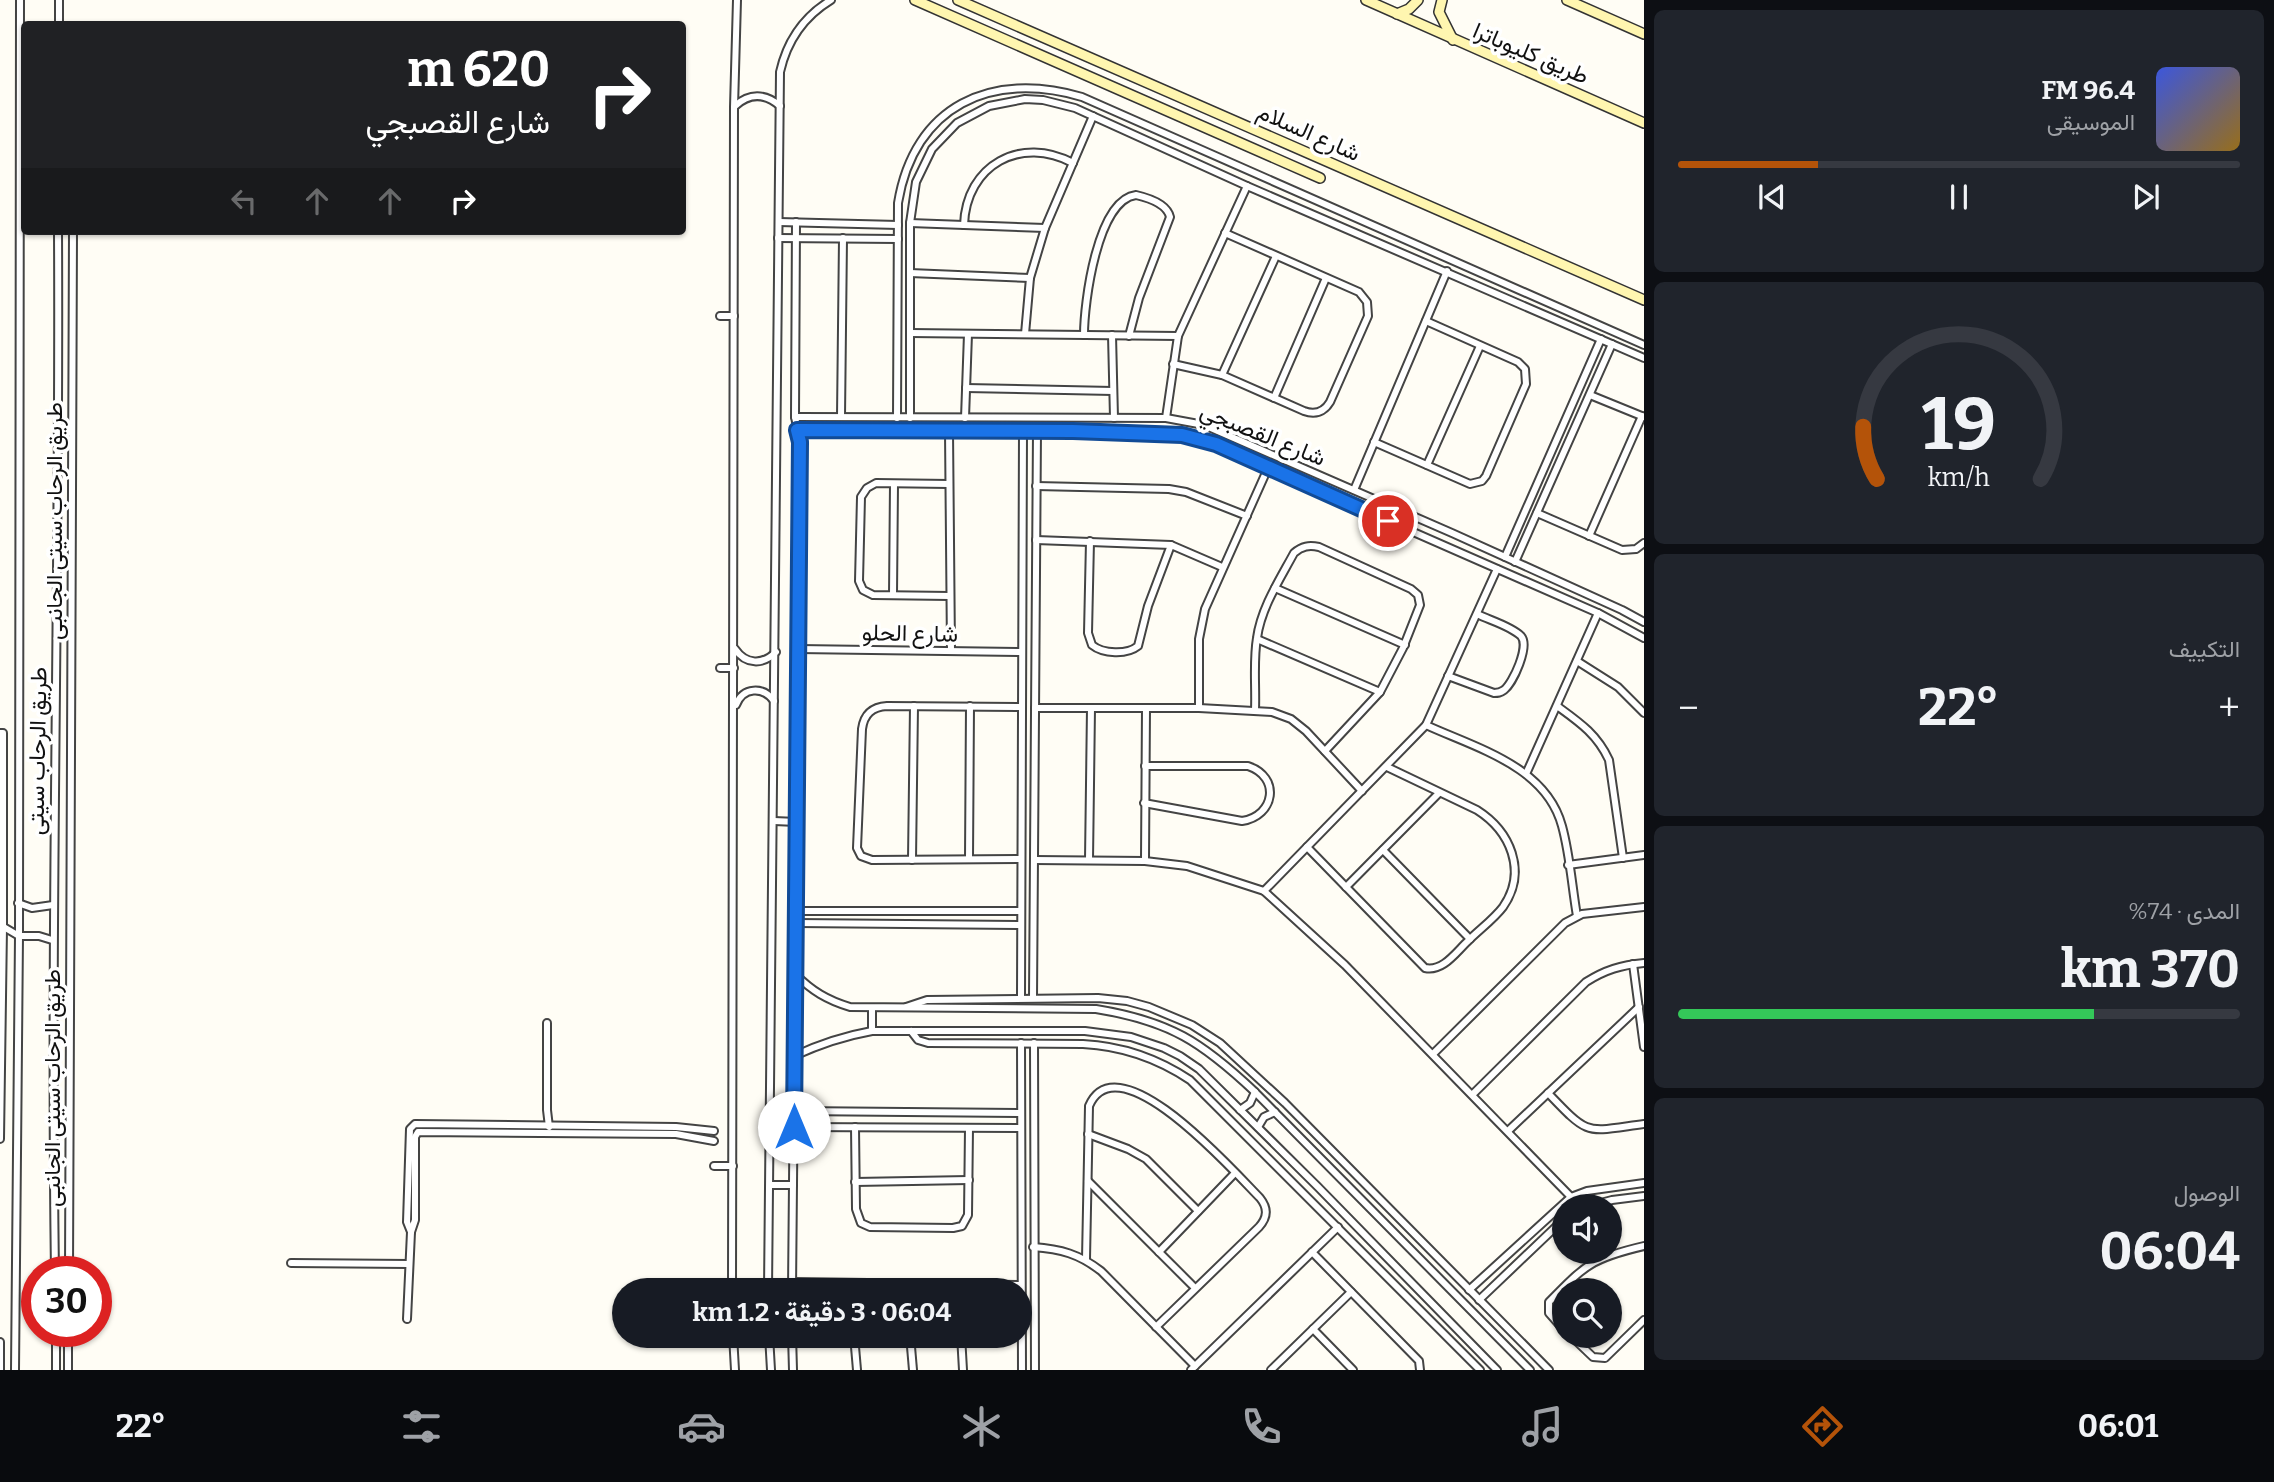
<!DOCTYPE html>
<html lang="ar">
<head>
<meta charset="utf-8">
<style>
	body { margin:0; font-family:Bitter,Vazirmatn,serif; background:#20242c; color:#f1f3f6; direction:rtl; height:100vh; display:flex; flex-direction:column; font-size:26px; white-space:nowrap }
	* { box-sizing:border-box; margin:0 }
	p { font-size:23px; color:#9ea1a6 }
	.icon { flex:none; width:38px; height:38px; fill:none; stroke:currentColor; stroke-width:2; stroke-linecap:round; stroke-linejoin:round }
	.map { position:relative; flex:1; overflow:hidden; direction:ltr }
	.panel { display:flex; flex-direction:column; gap:10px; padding:10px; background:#0d0f14; width:630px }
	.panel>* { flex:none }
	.hud { position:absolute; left:21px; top:21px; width:665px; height:214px; border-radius:7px; box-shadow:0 2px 5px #0004; direction:rtl; background:#202124; color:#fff; overflow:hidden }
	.tools { position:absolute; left:1552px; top:1194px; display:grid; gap:14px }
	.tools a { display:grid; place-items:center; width:70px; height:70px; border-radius:50%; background:#171b24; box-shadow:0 2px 5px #0004; font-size:35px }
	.speed { position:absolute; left:21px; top:1256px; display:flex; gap:14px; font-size:35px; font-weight:700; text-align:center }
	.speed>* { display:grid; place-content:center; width:91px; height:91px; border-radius:50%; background:#171b24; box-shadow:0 2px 5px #0004; line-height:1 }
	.speed .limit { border:10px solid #d22; background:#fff; color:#111 }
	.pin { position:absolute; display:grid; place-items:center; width:60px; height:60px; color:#fff; margin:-30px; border:4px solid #fff; border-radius:50%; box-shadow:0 2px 7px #0007 }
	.me { position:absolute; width:77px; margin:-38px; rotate:0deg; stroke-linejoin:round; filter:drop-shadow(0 0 5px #0008) }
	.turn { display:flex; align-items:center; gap:24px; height:147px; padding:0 21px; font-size:32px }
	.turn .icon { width:91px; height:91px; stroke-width:2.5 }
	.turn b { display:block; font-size:49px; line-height:60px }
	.lanes { display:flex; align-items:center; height:66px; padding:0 21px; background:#0003; justify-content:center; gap:35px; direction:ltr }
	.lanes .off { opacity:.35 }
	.big { font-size:52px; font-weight:700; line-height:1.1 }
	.panel .tile { flex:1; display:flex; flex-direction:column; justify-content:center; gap:10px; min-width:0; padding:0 24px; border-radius:10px; background:#20242c }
	.panel .dial { align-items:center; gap:0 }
	.dial svg { height:182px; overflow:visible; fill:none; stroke:#363941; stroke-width:7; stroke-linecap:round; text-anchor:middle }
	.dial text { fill:#f1f3f6; stroke:none }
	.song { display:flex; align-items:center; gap:21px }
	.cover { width:84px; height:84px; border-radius:10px; background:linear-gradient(135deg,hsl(230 70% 55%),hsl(40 70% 35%)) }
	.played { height:7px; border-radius:4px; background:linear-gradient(90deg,#b45309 25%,#363941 25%) }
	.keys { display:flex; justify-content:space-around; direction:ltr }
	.heat { display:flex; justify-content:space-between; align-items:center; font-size:38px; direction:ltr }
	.charge { height:10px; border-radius:5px; background:linear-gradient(90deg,#34c759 74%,#363941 0) }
	.trip { position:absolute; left:612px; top:1278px; width:420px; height:70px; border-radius:35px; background:#171b24; box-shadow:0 2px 5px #0004; font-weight:700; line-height:70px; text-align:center; direction:rtl }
	.dock { display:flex; height:112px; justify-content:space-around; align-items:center; background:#090b0e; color:#9ea1a6 }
	.dock .icon { width:49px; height:49px }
	.dock .active { color:#b45309 }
	.dock b { font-size:32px; color:#f1f3f6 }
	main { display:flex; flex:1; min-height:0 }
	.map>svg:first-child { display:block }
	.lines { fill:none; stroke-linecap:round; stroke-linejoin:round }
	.street-casing { stroke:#444; stroke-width:10 }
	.secondary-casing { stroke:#333; stroke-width:12 }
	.street { stroke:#fff; stroke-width:6 }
	.secondary { stroke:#fff6b0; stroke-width:9 }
	.route-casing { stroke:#114b97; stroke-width:18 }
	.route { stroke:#1a73e8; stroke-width:12 }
	.labels { text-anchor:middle; stroke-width:7; stroke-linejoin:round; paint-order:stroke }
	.street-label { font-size:23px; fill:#111; stroke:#fff }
</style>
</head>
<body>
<main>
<section class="panel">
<div class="tile">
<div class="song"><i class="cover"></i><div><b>96.4 FM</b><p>الموسيقى</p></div></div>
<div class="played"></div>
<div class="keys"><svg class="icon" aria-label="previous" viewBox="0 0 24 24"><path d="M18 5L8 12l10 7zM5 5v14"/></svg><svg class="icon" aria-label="pause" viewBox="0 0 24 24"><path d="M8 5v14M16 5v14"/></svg><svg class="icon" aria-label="next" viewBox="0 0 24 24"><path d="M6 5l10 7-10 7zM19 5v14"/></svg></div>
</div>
<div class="tile dial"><svg viewBox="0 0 100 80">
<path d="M14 69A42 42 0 1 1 86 69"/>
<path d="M14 69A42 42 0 0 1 8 46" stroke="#b45309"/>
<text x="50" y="56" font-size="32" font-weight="700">19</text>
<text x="50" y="72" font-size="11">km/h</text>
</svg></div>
<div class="tile"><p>التكييف</p>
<div class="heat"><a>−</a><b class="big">22°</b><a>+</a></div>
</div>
<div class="tile"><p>المدى · 74%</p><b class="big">370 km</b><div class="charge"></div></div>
<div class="tile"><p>الوصول</p><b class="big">06:04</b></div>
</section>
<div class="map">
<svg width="1644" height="1370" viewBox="0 0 1644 1370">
	<rect width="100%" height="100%" fill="#fffdf5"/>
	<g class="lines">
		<defs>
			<g id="street">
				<path d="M59,24V0"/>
				<path d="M735,106C749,93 765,93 780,106"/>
				<path d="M779,222L898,225"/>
				<path d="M910,223L1045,228"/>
				<path d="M964,225C966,165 1021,135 1073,163"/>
				<path d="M778,238L898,239"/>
				<path d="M910,273L1030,278"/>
				<path d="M720,316H734"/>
				<path d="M910,333L1178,336"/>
				<path d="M1025,334L1030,278L1045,228L1093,116"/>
				<path d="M1084,335C1084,303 1097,200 1136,195C1149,198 1167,204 1170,217L1139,298L1129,336"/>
				<path d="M1112,335L1114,418"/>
				<path d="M1173,364L1222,375L1304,411C1315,415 1324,412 1330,402L1368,316L1367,302L1359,292L1225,233"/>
				<path d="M1222,375L1276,256"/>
				<path d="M966,388L1113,391"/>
				<path d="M1590,395L1644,417"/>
				<path d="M1274,398L1326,278"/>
				<path d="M795,417L1166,418L1204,425L1452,533L1622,610L1644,622"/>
				<path d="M841,417L843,238"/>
				<path d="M897,418L898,203C914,106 991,70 1082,97L1644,345"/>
				<path d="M910,418V223L916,182L932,149L957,123L989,106L1025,99L1043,100L1075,108L1247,186L1644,358"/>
				<path d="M965,418L968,334"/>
				<path d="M1166,418L1178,336L1247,186"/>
				<path d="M798,430L1165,433L1199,438L1598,613L1644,638"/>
				<path d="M949,431L951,651"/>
				<path d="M1374,442L1470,484L1482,481L1486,476L1526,384L1525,369L1518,362L1426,321"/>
				<path d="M1427,465L1480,346"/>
				<path d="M949,484L876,483L867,488L861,497L859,581L863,590L873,595L950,596"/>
				<path d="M1036,486L1169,489L1186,492L1247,516"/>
				<path d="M1354,490L1447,271"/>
				<path d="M1537,513L1622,550L1636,549L1644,543"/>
				<path d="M1589,536L1642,416"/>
				<path d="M1036,540L1171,545L1222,567"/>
				<path d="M1090,541L1088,633L1092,645C1103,654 1127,655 1138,646L1148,606L1171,545"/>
				<path d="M1505,557L1601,339"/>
				<path d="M1515,562L1612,344"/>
				<path d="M1275,588L1405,645"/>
				<path d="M893,595L894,484"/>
				<path d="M1257,639L1380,692"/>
				<path d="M735,649C746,665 763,665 776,652"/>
				<path d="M798,649L1022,652"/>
				<path d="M1577,661L1618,687L1644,713"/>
				<path d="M720,668H734"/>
				<path d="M1448,676L1494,693C1498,693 1500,693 1504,690C1513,683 1530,646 1521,636C1511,626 1489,620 1477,614"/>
				<path d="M736,705C743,687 763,686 774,701"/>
				<path d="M1557,706C1579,722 1597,734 1609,760L1623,858"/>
				<path d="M1035,708H1199L1272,712L1291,719L1306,731L1362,791"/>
				<path d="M1199,708V639L1205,609L1268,468"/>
				<path d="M1255,710C1256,687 1253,661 1257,638C1261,608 1280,579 1294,553C1302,546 1309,545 1319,547L1411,589L1418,595L1420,605L1403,648L1380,692L1325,751"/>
				<path d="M1426,725C1476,748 1546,766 1562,826C1570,855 1572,887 1577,916"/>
				<path d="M0,733H3V927L0,1139"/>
				<path d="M1526,774L1598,613"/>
				<path d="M1144,803L1242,821C1275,816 1281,777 1248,766H1145"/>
				<path d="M774,821L797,822"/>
				<path d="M1307,847L1425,968C1443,972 1456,952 1468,941C1479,930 1494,919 1503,907C1528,871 1510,831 1477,810L1387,767"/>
				<path d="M1383,850L1470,939"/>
				<path d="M969,859L970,706"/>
				<path d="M1021,859L872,860L861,856L857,848L862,729C864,714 872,707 887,706L1022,707"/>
				<path d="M912,860L914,706"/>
				<path d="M1034,860L1145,861L1187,866L1264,891L1345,965L1571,1197"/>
				<path d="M1089,860L1091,708"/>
				<path d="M1145,861L1146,708"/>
				<path d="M1568,865L1644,855"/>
				<path d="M1346,887L1439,793"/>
				<path d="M1264,891L1426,725L1497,569"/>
				<path d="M18,903L32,908L53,905"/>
				<path d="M796,911H1021"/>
				<path d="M796,923L1021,925"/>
				<path d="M2,926L19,936H39L52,940"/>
				<path d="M1633,964L1644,1047"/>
				<path d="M795,974C812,991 827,1000 850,1007L1096,1009C1170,1021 1202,1042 1255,1092L1530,1370"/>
				<path d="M1021,998L1023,431"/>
				<path d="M1033,998L1037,431"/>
				<path d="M906,1007L927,1000L1098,998L1127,1001L1149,1007L1192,1025L1220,1043L1285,1103L1549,1370"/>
				<path d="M547,1023V1110L549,1127"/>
				<path d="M872,1031V1008"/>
				<path d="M911,1031L918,1040L928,1043L1083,1044C1122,1046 1157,1058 1190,1080L1480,1370"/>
				<path d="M1021,1043L1022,1370"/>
				<path d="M1034,1043L1035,1370"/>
				<path d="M1433,1054L1565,923L1582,914L1644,907"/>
				<path d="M794,1056C820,1044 844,1036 872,1031H1085L1131,1037L1164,1048L1180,1056L1199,1069L1318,1187L1497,1370"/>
				<path d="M1548,1093C1590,1137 1585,1132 1644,1124"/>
				<path d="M1473,1094L1586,982C1605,970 1621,965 1644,963"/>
				<path d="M1240,1110L1250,1103L1255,1092"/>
				<path d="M794,1111L1021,1113"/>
				<path d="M794,1127L1020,1128"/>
				<path d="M855,1127L856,1209L861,1223L870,1227L953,1228L962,1226L968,1215L969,1128"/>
				<path d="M1258,1127L1264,1117L1275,1112"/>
				<path d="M1508,1131L1639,1007"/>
				<path d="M1088,1134L1128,1149L1146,1159L1198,1211"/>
				<path d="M714,1166H733"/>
				<path d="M1088,1181L1195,1288"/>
				<path d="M855,1182L969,1180"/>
				<path d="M770,1185H793"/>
				<path d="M1589,1206L1612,1200L1644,1196"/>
				<path d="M411,1232L407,1222L410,1129L415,1124L676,1127L714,1131"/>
				<path d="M1033,1247C1061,1249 1079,1254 1101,1271L1195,1366"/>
				<path d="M1159,1252L1235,1173"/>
				<path d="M1312,1252L1419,1361L1420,1370"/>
				<path d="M1086,1259L1089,1106C1118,1039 1236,1174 1260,1198C1268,1208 1268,1217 1259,1227L1156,1327"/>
				<path d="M291,1263L409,1264"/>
				<path d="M55,1272C50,925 60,578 58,231"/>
				<path d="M69,1272L73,231"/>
				<path d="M793,1282L1021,1285"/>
				<path d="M732,1290L734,107L737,0"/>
				<path d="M768,1290L780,72C787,41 803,17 831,0"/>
				<path d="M792,1290L800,441L795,417L796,222"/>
				<path d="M1469,1290L1571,1197L1587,1191L1644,1183"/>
				<path d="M1479,1300L1564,1219"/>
				<path d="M407,1319L411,1232L415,1220V1137L418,1132L676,1134L714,1141"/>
				<path d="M1313,1329L1353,1370"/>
				<path d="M1564,1330L1549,1313V1302C1585,1265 1592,1258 1644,1246"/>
				<path d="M733,1335L735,1370"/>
				<path d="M769,1335L771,1370"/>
				<path d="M792,1335L793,1370"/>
				<path d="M854,1335L857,1370"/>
				<path d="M910,1335L913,1370"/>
				<path d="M961,1335L963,1370"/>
				<path d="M1570,1335L1593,1357L1605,1358L1644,1320"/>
				<path d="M0,1342V1370"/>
				<path d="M15,1370L19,936L20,0"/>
				<path d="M56,1370V1332"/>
				<path d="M68,1370V1332"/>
				<path d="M1191,1370L1338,1227"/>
				<path d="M1271,1370L1351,1292"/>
			</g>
			<g id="secondary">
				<path d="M915,0L1320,178"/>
				<path d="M958,0L1644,300"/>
				<path d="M1366,0L1644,123"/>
				<path d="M1442,0L1439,12L1453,40"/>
				<path d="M1567,0L1644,34"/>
				<path d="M1397,14L1409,9L1418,0"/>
			</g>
		</defs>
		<!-- street casing -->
		<use href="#street" class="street-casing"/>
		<!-- secondary casing -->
		<use href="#secondary" class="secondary-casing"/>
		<!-- street -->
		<use href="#street" class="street"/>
		<!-- secondary -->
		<use href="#secondary" class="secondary"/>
	</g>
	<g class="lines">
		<defs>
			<path id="route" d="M794,1127L800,442L797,430L1073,431L1182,435L1216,444L1388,521"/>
		</defs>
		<!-- route casing -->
		<use href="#route" class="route-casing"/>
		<!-- route -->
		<use href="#route" class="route"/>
	</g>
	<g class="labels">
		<!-- street labels -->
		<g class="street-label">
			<text transform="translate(1531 53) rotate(23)" y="8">طريق كليوباترا</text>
			<text transform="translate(1309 132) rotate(24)" y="8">شارع السلام</text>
			<text transform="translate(1263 434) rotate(22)" y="8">شارع القصبجي</text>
			<text transform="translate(54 521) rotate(-90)" y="8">طريق الرحاب سيتى الجانبى</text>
			<text transform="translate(910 633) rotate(1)" y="8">شارع الحلو</text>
			<text transform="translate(37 751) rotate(-89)" y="8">طريق الرحاب سيتى</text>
			<text transform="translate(52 1088) rotate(-90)" y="8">طريق الرحاب سيتى الجانبى</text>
		</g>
	</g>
</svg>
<div class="tools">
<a><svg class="icon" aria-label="sound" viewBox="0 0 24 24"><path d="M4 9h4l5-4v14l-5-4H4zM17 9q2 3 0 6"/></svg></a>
<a><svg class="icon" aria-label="search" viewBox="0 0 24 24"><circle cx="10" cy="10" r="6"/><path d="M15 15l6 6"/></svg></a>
</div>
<div class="speed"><div class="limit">30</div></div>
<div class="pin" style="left:1388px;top:521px;background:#d93025"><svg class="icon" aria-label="arrive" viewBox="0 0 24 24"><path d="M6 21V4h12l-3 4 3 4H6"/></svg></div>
<svg class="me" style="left:794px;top:1127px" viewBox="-20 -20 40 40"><circle r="19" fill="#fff"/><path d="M0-13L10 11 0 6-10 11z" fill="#1a73e8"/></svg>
<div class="trip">06:04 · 3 دقيقة · 1.2 km</div>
<div class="hud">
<div class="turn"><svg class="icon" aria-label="right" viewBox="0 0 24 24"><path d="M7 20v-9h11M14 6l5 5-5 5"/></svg><div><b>620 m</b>شارع القصبجي</div></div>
<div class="lanes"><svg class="icon off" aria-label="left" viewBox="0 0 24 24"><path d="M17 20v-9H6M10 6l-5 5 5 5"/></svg><svg class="icon off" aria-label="ahead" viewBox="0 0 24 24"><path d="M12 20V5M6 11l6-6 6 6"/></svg><svg class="icon off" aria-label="ahead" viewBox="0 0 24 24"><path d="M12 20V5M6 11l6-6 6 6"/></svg><svg class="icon" aria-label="right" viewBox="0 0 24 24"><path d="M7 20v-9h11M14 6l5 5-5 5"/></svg></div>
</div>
</div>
</main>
<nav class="dock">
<b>06:01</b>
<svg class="icon active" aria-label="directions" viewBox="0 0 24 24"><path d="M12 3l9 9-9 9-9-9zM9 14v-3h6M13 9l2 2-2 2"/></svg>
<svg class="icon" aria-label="music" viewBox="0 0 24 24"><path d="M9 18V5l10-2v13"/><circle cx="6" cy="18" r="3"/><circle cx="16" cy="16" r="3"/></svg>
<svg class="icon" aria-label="phone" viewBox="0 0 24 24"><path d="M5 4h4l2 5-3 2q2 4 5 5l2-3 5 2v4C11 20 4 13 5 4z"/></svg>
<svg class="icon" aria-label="climate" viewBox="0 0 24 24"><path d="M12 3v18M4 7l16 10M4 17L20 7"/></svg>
<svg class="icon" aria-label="car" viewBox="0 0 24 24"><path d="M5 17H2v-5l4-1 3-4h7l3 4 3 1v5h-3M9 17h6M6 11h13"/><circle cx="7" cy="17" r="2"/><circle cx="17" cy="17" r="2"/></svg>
<svg class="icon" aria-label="filters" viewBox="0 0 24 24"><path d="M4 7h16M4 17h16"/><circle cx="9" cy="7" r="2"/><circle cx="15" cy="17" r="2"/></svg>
<b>22°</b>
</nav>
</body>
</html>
